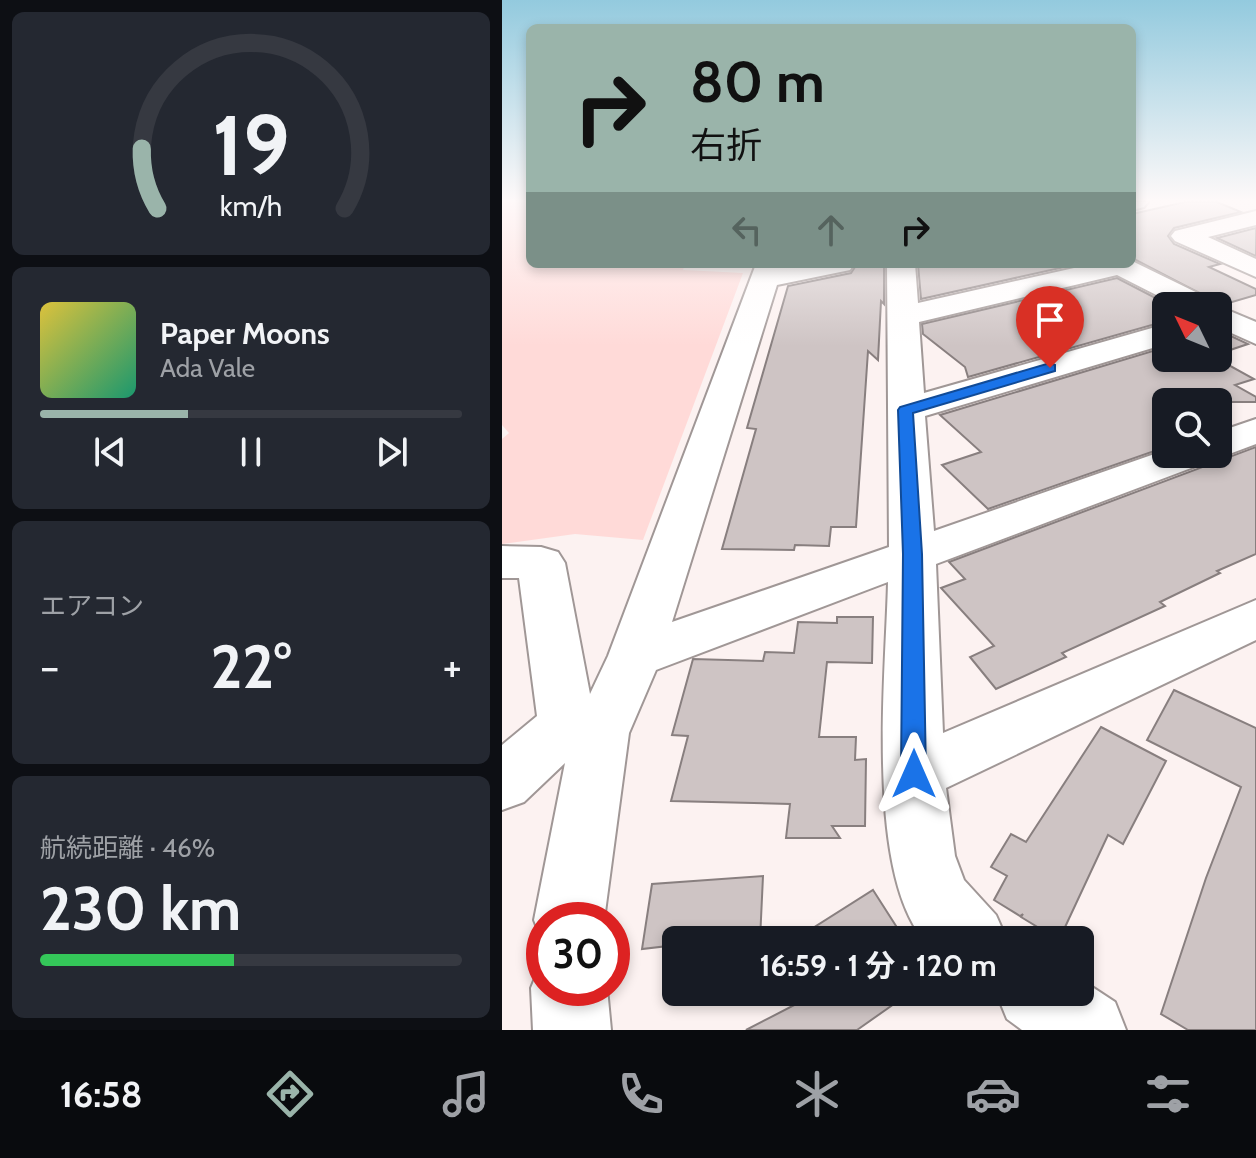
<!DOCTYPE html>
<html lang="ja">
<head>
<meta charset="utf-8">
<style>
	body { margin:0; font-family:Cabin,"Noto Sans JP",sans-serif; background:#242831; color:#f1f3f6; height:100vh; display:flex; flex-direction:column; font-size:30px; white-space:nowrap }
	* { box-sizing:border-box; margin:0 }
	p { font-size:26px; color:#9ea1a6 }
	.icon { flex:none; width:44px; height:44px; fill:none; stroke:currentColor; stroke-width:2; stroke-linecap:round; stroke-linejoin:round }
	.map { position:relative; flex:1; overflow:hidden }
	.details { display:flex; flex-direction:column; gap:12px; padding:12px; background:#0d0f14; width:502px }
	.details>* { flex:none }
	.top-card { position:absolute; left:24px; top:24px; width:610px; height:244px; border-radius:12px; box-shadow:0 4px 12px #0003; background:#9ab4aa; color:#111; overflow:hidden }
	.needle { width:52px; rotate:313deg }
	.tools { position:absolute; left:650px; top:292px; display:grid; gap:16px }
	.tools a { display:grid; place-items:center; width:80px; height:80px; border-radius:12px; background:#171b24; box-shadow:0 4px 12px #0003; font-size:40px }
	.speed { position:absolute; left:24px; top:902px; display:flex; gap:16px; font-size:40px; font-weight:700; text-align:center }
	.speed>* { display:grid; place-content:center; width:104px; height:104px; border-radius:50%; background:#171b24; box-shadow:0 4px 12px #0003; line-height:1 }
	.speed .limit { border:12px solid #d22; background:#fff; color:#111 }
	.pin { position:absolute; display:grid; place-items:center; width:68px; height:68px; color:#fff; margin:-82px -34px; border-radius:50% 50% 50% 0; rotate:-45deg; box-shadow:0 0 8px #0007 }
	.pin .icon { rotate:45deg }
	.me { position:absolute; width:88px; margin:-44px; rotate:0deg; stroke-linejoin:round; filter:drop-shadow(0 0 6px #0008) }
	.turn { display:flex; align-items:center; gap:28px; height:168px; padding:0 32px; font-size:36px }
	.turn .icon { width:104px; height:104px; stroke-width:2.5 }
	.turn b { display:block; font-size:56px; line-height:68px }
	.lanes { display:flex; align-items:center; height:76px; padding:0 32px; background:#0003; justify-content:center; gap:40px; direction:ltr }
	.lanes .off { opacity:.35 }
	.big { font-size:60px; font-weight:700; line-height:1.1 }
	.details .widget { flex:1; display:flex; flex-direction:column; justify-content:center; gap:12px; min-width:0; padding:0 28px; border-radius:12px; background:#242831 }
	.details .dial { align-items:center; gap:0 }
	.dial svg { height:208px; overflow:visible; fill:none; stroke:#363941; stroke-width:7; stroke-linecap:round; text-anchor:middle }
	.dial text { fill:#f1f3f6; stroke:none }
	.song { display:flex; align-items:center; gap:24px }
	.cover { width:96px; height:96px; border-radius:12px; background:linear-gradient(135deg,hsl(50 70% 55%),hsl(160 70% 35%)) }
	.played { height:8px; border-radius:4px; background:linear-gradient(90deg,#9ab4aa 35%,#363941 35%) }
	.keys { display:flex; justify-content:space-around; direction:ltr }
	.heat { display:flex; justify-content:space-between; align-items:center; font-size:44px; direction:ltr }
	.charge { height:12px; border-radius:6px; background:linear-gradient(90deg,#34c759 46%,#363941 0) }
	.trip { position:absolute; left:160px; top:926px; width:432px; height:80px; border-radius:12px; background:#171b24; box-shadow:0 4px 12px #0003; font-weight:700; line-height:80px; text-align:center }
	.dock { display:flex; height:128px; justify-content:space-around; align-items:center; background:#090b0e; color:#9ea1a6 }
	.dock .icon { width:56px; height:56px }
	.dock .on { color:#9ab4aa }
	.dock b { font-size:36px; color:#f1f3f6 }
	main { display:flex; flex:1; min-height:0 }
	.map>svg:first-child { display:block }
	.green { fill:#ffdad8 }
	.building { fill:#cec4c4; stroke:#887f7f; stroke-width:2 }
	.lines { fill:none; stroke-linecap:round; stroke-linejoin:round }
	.street-casing { stroke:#a09796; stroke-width:4 }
	.street { fill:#fff; fill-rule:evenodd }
	.route { fill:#1a73e8; stroke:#114b97; stroke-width:2 }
</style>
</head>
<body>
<main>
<section class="details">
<div class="widget dial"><svg viewBox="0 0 100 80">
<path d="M14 69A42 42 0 1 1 86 69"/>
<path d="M14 69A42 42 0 0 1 8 46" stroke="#9ab4aa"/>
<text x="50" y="56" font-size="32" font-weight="700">19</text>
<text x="50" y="72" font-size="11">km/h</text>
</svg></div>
<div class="widget">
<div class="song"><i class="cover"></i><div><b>Paper Moons</b><p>Ada Vale</p></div></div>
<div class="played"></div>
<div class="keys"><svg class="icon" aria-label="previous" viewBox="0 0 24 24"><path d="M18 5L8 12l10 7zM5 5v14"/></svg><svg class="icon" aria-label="pause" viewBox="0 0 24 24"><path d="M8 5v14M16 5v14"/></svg><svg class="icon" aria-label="next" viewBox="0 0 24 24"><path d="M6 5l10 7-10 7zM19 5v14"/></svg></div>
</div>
<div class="widget"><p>エアコン</p>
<div class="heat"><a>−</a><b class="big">22°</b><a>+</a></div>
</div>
<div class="widget"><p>航続距離 · 46%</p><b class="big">230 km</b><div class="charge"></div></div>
</section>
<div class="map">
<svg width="754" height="1030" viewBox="0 0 754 1030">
	<rect width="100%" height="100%" fill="#fcf2f1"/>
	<!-- green -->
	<path class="green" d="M0,202H28V264H183L181,270L241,273L141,540L73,534L0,544V439L7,433L0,425Z"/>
	<!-- building -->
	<g class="building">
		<path d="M683,202H715L739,212L672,228L666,236L672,244L718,264L707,267L754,289V295L720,305L630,258V214Z"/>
		<path d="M754,228V256L715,238Z"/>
		<path d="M355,264H382V304L379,301L376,360L366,351L354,527H329L327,546L293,545L292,550L220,549L254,429L245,428L286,286L349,273Z"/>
		<path d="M416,264H576L419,299Z"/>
		<path d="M615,278L669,306H664V321L466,377L463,367L421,334L420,324Z"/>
		<path d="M716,330L746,344L716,354Z"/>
		<path d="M664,347V358H714L752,379L733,385L754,397V402H664V447L486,509L440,465L479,452L438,415Z"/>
		<path d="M754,447V554L715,571L718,573L658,602L663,606L560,653L564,657L494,689L468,657L492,646L439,588L463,579L447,562Z"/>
		<path d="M335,617H371L370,663L325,662L317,737H354L353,760L364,759L363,826H330L338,838H284L288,804L169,801L186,736L170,735L191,659L261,661L263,652L292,653L296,622L335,623Z"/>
		<path d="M672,690L754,728V1030H686L659,1014L704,878L739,787L645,740Z"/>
		<path d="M599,727L664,761L621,844L606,835L557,940L519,917L521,914L518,916L492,900L505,876L489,867L509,834L524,842Z"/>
		<path d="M261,876L258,940H174V945L140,949L150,884Z"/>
		<path d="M371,890L403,940H292Z"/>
		<path d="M298,992H409L355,1030H244L302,1000Z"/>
	</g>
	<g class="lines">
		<defs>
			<g id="street">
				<path d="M630,202H646L642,207L630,210Z"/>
				<path d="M754,211V225L706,237L754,259V277L673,241L669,236L673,231Z"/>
				<path d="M630,261L710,300L714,306H676L615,275L417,322L422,393L664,324V344L423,416L432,531L664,450V454H716V432L754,419V444L730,453L710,455L705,462L434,564L441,733L754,600V640L444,788L453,856L462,880L494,915L505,940H422C363,870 384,673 386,582L154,670L127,733L102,920H42V945L32,920L63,763L22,802L0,810V745L35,716L17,578H0V546L39,547L56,552L63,563L88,694L106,656L254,264H282L281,267L297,264H352L348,270L275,285L170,622L387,547L385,264H413L416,303L590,264H630Z"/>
				<path d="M715,306H716L754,322V344L716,327Z"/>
				<path d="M40,961L42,988H105L109,1030H31L29,988Z"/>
				<path d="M578,979L613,1002L624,1030H520L505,1019L494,992H578Z"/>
			</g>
		</defs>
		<!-- street casing -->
		<use href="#street" class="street-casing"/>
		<!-- street -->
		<use href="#street" class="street"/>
	</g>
	<!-- sky -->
	<linearGradient id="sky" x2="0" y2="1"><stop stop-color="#93cade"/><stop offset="0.58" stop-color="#fef9f9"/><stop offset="1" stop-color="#fef9f9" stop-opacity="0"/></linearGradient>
	<rect width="754" height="346" fill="url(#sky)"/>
	<!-- route -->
	<path class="route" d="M548,363L553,365V371L411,413L420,554L424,774L421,782L412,785L403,782L399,774L401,554L396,410L398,407Z"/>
</svg>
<div class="tools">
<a><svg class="needle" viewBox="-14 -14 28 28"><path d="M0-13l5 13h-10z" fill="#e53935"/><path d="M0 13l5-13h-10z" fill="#9ea1a6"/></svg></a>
<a><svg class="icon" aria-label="search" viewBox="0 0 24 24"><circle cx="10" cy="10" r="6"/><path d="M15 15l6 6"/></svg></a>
</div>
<div class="speed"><div class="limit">30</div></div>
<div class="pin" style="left:548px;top:368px;background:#d93025"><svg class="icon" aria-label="arrive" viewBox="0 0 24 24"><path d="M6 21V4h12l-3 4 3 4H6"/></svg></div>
<svg class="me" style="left:412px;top:774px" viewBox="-20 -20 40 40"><path d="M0-17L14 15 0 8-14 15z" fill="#1a73e8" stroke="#fff" stroke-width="4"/></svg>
<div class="trip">16:59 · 1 分 · 120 m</div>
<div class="top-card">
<div class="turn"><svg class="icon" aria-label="right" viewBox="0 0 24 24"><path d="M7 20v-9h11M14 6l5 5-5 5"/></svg><div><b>80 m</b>右折</div></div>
<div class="lanes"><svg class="icon off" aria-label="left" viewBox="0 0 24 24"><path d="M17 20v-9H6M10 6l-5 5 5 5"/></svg><svg class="icon off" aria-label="ahead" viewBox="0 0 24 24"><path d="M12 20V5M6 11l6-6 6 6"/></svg><svg class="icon" aria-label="right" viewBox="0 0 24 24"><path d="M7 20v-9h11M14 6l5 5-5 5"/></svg></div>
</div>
</div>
</main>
<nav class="dock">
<b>16:58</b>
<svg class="icon on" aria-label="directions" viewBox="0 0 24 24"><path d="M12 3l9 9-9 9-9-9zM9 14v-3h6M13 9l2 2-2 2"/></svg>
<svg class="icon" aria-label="music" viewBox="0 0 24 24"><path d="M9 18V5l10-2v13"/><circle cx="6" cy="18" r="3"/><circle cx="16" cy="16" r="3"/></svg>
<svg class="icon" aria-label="phone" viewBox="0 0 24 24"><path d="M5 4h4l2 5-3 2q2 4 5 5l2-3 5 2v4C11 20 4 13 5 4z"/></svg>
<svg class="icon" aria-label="climate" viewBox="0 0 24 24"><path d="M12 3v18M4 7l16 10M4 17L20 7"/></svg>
<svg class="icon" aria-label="car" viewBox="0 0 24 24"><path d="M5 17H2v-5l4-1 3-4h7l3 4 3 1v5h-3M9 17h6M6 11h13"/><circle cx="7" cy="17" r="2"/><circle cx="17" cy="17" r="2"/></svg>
<svg class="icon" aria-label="filters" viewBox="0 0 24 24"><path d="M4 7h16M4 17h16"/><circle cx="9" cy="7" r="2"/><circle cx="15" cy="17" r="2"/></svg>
</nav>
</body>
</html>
